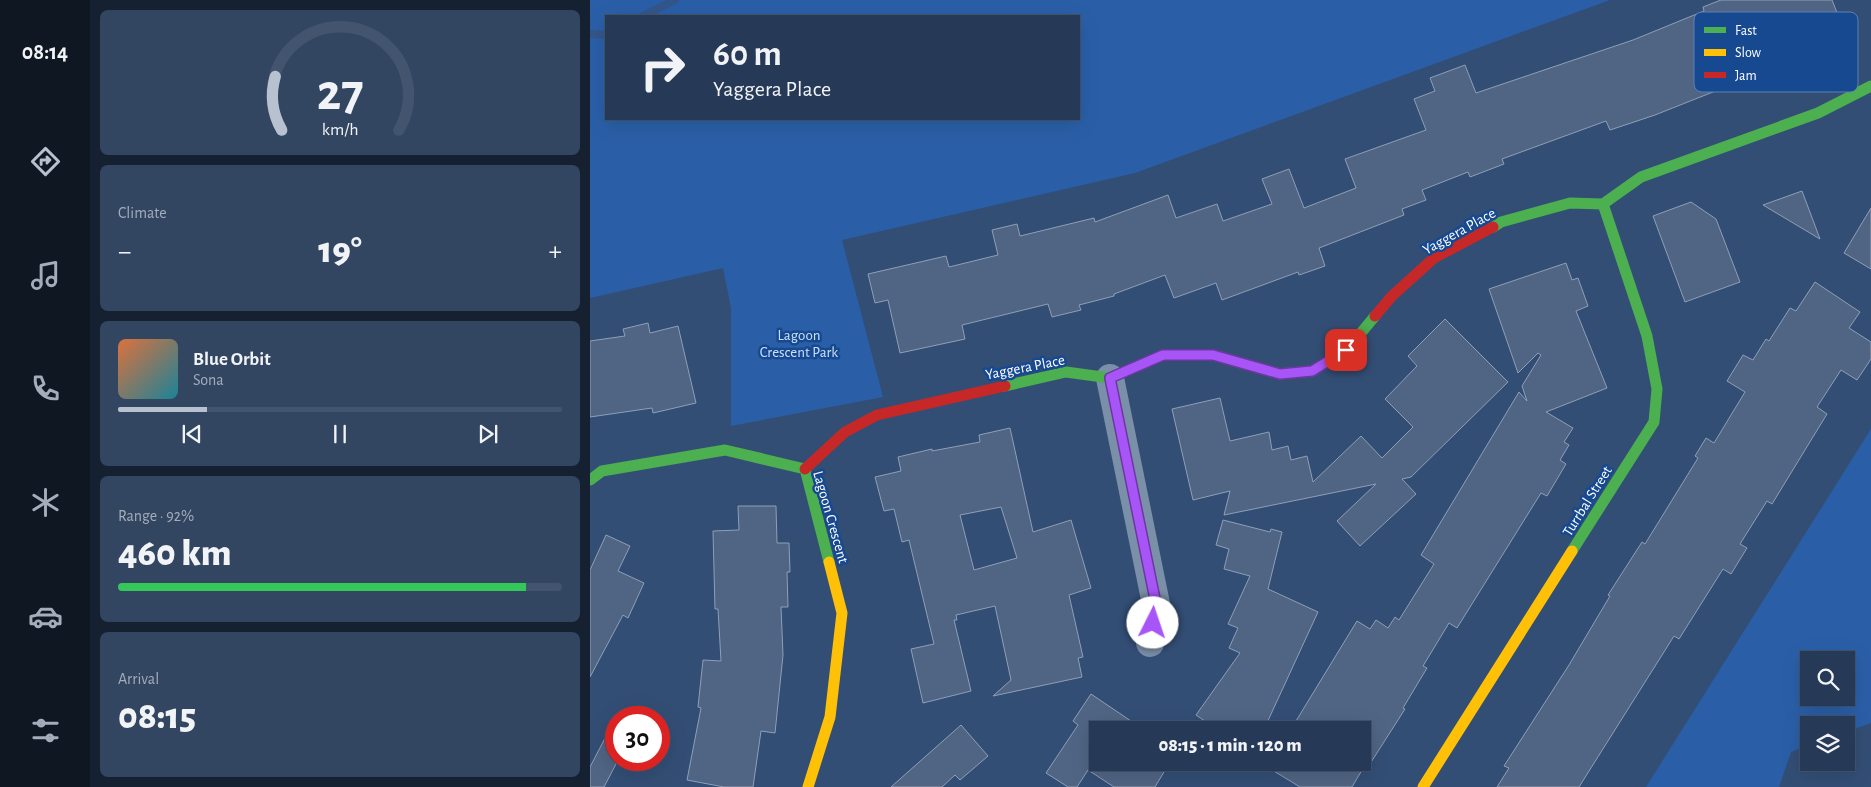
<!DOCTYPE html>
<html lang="en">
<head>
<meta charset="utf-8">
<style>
	body { margin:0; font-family:"Alegreya Sans",sans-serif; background:#324561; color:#f1f3f6; height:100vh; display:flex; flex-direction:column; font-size:19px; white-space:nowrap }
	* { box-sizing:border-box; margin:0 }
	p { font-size:16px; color:#a4adba }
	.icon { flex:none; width:28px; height:28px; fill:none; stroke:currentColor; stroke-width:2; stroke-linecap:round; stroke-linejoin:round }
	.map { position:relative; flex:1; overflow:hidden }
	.panel { display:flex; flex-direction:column; gap:10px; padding:10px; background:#152030; width:500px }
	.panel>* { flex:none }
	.guide { position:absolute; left:15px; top:15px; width:475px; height:105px; border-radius:0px; box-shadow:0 5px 20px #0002,0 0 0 1px #42546e; background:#263a58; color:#f1f3f6; overflow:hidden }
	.buttons { position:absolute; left:1210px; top:651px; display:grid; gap:10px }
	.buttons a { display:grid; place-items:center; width:55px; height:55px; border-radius:0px; background:#263a58; box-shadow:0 5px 20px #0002,0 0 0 1px #42546e; font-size:25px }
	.speed { position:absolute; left:15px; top:706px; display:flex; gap:10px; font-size:25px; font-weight:700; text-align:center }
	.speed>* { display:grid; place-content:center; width:65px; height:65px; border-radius:50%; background:#263a58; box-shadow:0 5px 20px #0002,0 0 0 1px #42546e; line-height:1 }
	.speed .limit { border:8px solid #d22; background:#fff; color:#111 }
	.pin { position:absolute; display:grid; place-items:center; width:42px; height:42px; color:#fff; margin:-21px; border-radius:10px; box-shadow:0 2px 8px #0006 }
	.me { position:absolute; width:55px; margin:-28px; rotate:4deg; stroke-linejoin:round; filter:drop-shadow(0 0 4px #0008) }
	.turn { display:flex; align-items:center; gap:18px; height:105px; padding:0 25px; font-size:22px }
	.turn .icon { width:65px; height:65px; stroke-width:2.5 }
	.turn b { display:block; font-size:35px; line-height:42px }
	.big { font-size:38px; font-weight:800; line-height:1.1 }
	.panel .card { flex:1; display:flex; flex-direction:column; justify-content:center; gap:8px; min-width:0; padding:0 18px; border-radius:8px; background:#324561 }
	.panel .dial { align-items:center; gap:0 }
	.dial svg { height:130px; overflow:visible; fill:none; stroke:#42546e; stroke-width:7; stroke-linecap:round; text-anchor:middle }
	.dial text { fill:#f1f3f6; stroke:none }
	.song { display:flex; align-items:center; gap:15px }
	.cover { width:60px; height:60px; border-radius:8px; background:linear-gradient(135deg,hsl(20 70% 55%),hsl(190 70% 35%)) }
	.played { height:5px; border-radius:2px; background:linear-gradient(90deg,#b8c1cf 20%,#42546e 20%) }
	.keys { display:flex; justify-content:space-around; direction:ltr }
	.heat { display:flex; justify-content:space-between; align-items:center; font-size:28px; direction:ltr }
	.charge { height:8px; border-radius:4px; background:linear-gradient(90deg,#34c759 92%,#42546e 0) }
	.trip { position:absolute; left:499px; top:721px; width:282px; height:50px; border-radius:0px; background:#263a58; box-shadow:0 5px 20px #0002,0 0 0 1px #42546e; font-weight:800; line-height:50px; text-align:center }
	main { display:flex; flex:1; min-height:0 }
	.tab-bar { display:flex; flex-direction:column; width:90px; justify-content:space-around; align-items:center; background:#0f1723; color:#a4adba }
	.tab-bar .icon { width:35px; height:35px }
	.tab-bar .on { color:#b8c1cf }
	.tab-bar b { font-size:22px; color:#f1f3f6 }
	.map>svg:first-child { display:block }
	.green { fill:#2a5fa8; fill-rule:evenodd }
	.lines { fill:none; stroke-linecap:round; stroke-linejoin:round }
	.stream { stroke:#33568a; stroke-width:8 }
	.building { fill:#506584; stroke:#8f9fb6; fill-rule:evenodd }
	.street { stroke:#7a8fa8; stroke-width:28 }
	.fast { stroke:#4caf50; stroke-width:11 }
	.slow { stroke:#ffc107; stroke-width:11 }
	.jam { stroke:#c62828; stroke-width:11 }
	.route-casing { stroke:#6d37a1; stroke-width:12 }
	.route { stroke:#a855f7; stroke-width:9 }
	.labels { text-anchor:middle; stroke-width:5; stroke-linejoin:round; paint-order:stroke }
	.street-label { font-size:15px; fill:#fff; stroke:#174991 }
	.park-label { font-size:15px; fill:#cce0fb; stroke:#174991 }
	.key { fill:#174991; stroke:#5d80b2; stroke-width:1 }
	.key-label { font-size:14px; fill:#fff }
</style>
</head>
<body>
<main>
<nav class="tab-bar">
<b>08:14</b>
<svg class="icon on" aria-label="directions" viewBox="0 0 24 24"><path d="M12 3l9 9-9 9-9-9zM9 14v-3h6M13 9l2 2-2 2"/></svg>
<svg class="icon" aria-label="music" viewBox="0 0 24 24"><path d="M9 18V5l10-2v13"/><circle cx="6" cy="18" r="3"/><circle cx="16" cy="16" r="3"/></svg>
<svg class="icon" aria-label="phone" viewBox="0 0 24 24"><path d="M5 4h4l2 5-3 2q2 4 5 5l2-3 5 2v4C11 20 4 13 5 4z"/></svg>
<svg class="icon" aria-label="climate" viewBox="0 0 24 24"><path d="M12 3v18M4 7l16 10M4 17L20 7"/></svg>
<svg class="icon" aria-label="car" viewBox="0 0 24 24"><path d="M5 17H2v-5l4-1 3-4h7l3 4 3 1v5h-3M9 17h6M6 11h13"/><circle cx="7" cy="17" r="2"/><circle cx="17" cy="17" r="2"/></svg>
<svg class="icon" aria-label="filters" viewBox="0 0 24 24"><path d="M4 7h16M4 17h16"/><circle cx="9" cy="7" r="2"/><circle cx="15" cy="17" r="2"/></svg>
</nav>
<section class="panel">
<div class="card dial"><svg viewBox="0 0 100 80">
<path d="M14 69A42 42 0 1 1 86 69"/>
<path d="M14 69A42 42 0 0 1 10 36" stroke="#b8c1cf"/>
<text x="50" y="56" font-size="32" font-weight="700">27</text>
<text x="50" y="72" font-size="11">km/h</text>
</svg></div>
<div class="card"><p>Climate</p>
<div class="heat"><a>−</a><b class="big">19°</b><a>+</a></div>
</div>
<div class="card">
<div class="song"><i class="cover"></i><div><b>Blue Orbit</b><p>Sona</p></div></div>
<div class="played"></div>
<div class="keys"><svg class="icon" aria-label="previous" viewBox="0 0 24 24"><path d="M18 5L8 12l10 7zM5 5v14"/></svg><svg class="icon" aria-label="pause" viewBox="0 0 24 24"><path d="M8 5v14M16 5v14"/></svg><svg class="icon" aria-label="next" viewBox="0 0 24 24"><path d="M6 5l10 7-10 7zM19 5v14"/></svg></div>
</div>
<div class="card"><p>Range · 92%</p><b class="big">460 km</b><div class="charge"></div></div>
<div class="card"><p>Arrival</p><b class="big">08:15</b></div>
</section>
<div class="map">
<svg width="1281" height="787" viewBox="0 0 1281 787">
	<rect width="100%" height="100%" fill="#334e75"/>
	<!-- green -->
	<g class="green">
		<path d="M0,0H1020L545,173L252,240L293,397L141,426V308L133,268L0,298ZM16,16H489V119H16Z"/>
		<path d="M1281,429V723L1256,732V725H1219V745L1201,752L1189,787H1056ZM1219,660H1256V698H1219Z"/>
	</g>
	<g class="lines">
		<!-- stream -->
		<g class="stream">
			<path d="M53,16L85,0"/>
			<path d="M0,34L16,35"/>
		</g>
	</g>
	<!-- building -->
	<g class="building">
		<path d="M1131,0H1242L1255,33L1192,57L1193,60L1126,87L1128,90L1065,115L1020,130L1016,121L912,159L914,164L880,177L878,172L832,190L836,200L812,209L814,215L729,248L735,266L709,275L708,272L632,300L626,283L584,298L575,275L524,294V296L489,305L491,310L462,317L458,304L372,325L375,339L310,353L298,300L285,303L278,274L356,256L359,267L408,255L402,230L427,224L430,236L504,218L505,222L578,195L586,218L627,204L633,221L682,204L672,179L699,169L714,208L766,188L755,159L836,130L824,99L845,91L840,78L875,65L886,93L1043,40L1114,11L1113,7Z"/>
		<path d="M1212,191L1230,239L1173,205Z"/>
		<path d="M1101,202L1126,219L1150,282L1095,302L1063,216Z"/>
		<path d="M1281,208V269L1254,253Z"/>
		<path d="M976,263L982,280L988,278L998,306L986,311L1017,388L956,412L983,428L974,442L979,445L970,460L976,464L957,496L951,493L867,628L859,623L833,666L837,668L813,708L815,709L778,767L775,765L762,787H710L669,762H772V730H720L706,721L767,621L780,629L786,620L798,628L805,617L809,620L844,564L831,555L929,392L937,401L932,386L951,355L948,353L928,373L899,289Z"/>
		<path d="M1225,282L1270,312L1259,328L1281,342V359L1267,380L1251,370L1227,407L1237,414L1182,504L1177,501L1150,544L1157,548L1141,574L1133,569L1089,639L1084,636L989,787H907L919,768L914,766L979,665L1020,596L1018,595L1052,542L1055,544L1108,458L1105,456L1116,438L1124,443L1155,392L1137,381L1153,355L1163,360L1176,339L1179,341L1200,308L1206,311Z"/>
		<path d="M855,319L918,382L821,477L812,479L826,494L770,546L747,521L786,484L634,515L640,491L603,500L582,409L630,398L640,441L679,432L682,450L698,446L701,460L717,456L723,482L771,436L792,458L823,427L795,399L827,366L818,356Z"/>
		<path d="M58,323L60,333L88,326L106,403L63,413L62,408L0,417V341L35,336L33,329Z"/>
		<path d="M420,428L443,532L481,520L501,588L479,595L493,657L488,658L492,677L403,696L421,680L405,606L366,615L367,620H364L381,691L333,703L321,649L344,644L319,540L312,542L304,509L294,511L285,477L311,471L308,457L342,449V451L390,442L389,435ZM411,507L427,558L384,570L370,515Z"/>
		<path d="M148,506H186L187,543H199L200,572H197L198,607H191L193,655L185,733L171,731L163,787H134L97,780L111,708L108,707L113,660L131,661L128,609H125L123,531L149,530Z"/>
		<path d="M633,520L680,532L681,529L692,532L678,589L728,612L676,725L681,727L679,730H628L606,715L650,653L639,648L648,628L638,624L660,576L634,569L639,549L626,545Z"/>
		<path d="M16,535L40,546L28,571L54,583L38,618L33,615L0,677V570Z"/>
		<path d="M501,694L541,721L535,730H508V762H580L565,787H524L498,770L487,787H478L456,773L488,725L483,721Z"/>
		<path d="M26,717V764L14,787H0V767Z"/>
		<path d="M371,725L398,756L370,780L365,775L352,787H301Z"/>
	</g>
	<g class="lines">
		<!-- street -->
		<path class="street" d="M520,378L566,604L560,643"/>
		<!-- fast -->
		<g class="fast">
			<path d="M903,227L911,222L980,203L1013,204L1051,177L1228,113L1281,86"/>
			<path d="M415,386L476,372L520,378L573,355H623L690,374L722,371L756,351L785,316"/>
			<path d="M0,480L12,471L135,450L215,469L239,562"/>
			<path d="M982,551L1064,422L1067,389L1057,336L1013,204"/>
		</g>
		<!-- slow -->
		<g class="slow">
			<path d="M218,787L240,717L252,613L239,562"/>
			<path d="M833,787L982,551"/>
		</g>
		<!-- jam -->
		<g class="jam">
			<path d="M785,316L802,296L844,258L903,227"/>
			<path d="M215,469L255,432L287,415L415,386"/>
		</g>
	</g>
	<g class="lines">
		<defs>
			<path id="route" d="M563,623L566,604L520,378L573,355H623L690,374L722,371L756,350"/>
		</defs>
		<!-- route casing -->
		<use href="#route" class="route-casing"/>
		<!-- route -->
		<use href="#route" class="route"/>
	</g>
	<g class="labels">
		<!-- street labels -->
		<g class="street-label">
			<text transform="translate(869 231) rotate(-29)" y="5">Yaggera Place</text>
			<text transform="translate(435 367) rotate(-11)" y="5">Yaggera Place</text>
			<text transform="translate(997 501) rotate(-58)" y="5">Turrbal Street</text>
			<text transform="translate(241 517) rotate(74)" y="5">Lagoon Crescent</text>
		</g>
		<!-- park labels -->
		<g class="park-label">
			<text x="209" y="340">Lagoon<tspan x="209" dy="17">Crescent Park</tspan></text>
		</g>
	</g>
	<!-- legend -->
	<rect x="1104" y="12" width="164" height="80" rx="8" class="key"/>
	<rect x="1114" y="27" width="22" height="6" fill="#4caf50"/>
	<rect x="1114" y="49" width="22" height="7" fill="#ffc107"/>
	<rect x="1114" y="72" width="22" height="6" fill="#c62828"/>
	<g class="key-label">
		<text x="1145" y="35">Fast</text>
		<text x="1145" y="57">Slow</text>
		<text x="1145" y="80">Jam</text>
	</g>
</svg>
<div class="buttons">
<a><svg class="icon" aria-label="search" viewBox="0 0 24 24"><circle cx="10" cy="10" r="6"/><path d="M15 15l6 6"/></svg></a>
<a><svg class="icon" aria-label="layers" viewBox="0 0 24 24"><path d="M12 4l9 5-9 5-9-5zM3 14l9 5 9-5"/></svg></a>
</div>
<div class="speed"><div class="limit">30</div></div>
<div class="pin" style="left:756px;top:350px;background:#d93025"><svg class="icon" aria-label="arrive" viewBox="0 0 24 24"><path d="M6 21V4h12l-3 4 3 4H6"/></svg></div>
<svg class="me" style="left:563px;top:623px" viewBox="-20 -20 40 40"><circle r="19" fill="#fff"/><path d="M0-13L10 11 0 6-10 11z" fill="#a855f7"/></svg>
<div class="trip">08:15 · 1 min · 120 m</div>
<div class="guide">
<div class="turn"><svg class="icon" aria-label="right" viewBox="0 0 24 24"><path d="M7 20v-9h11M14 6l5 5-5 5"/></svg><div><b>60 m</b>Yaggera Place</div></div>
</div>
</div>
</main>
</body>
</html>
